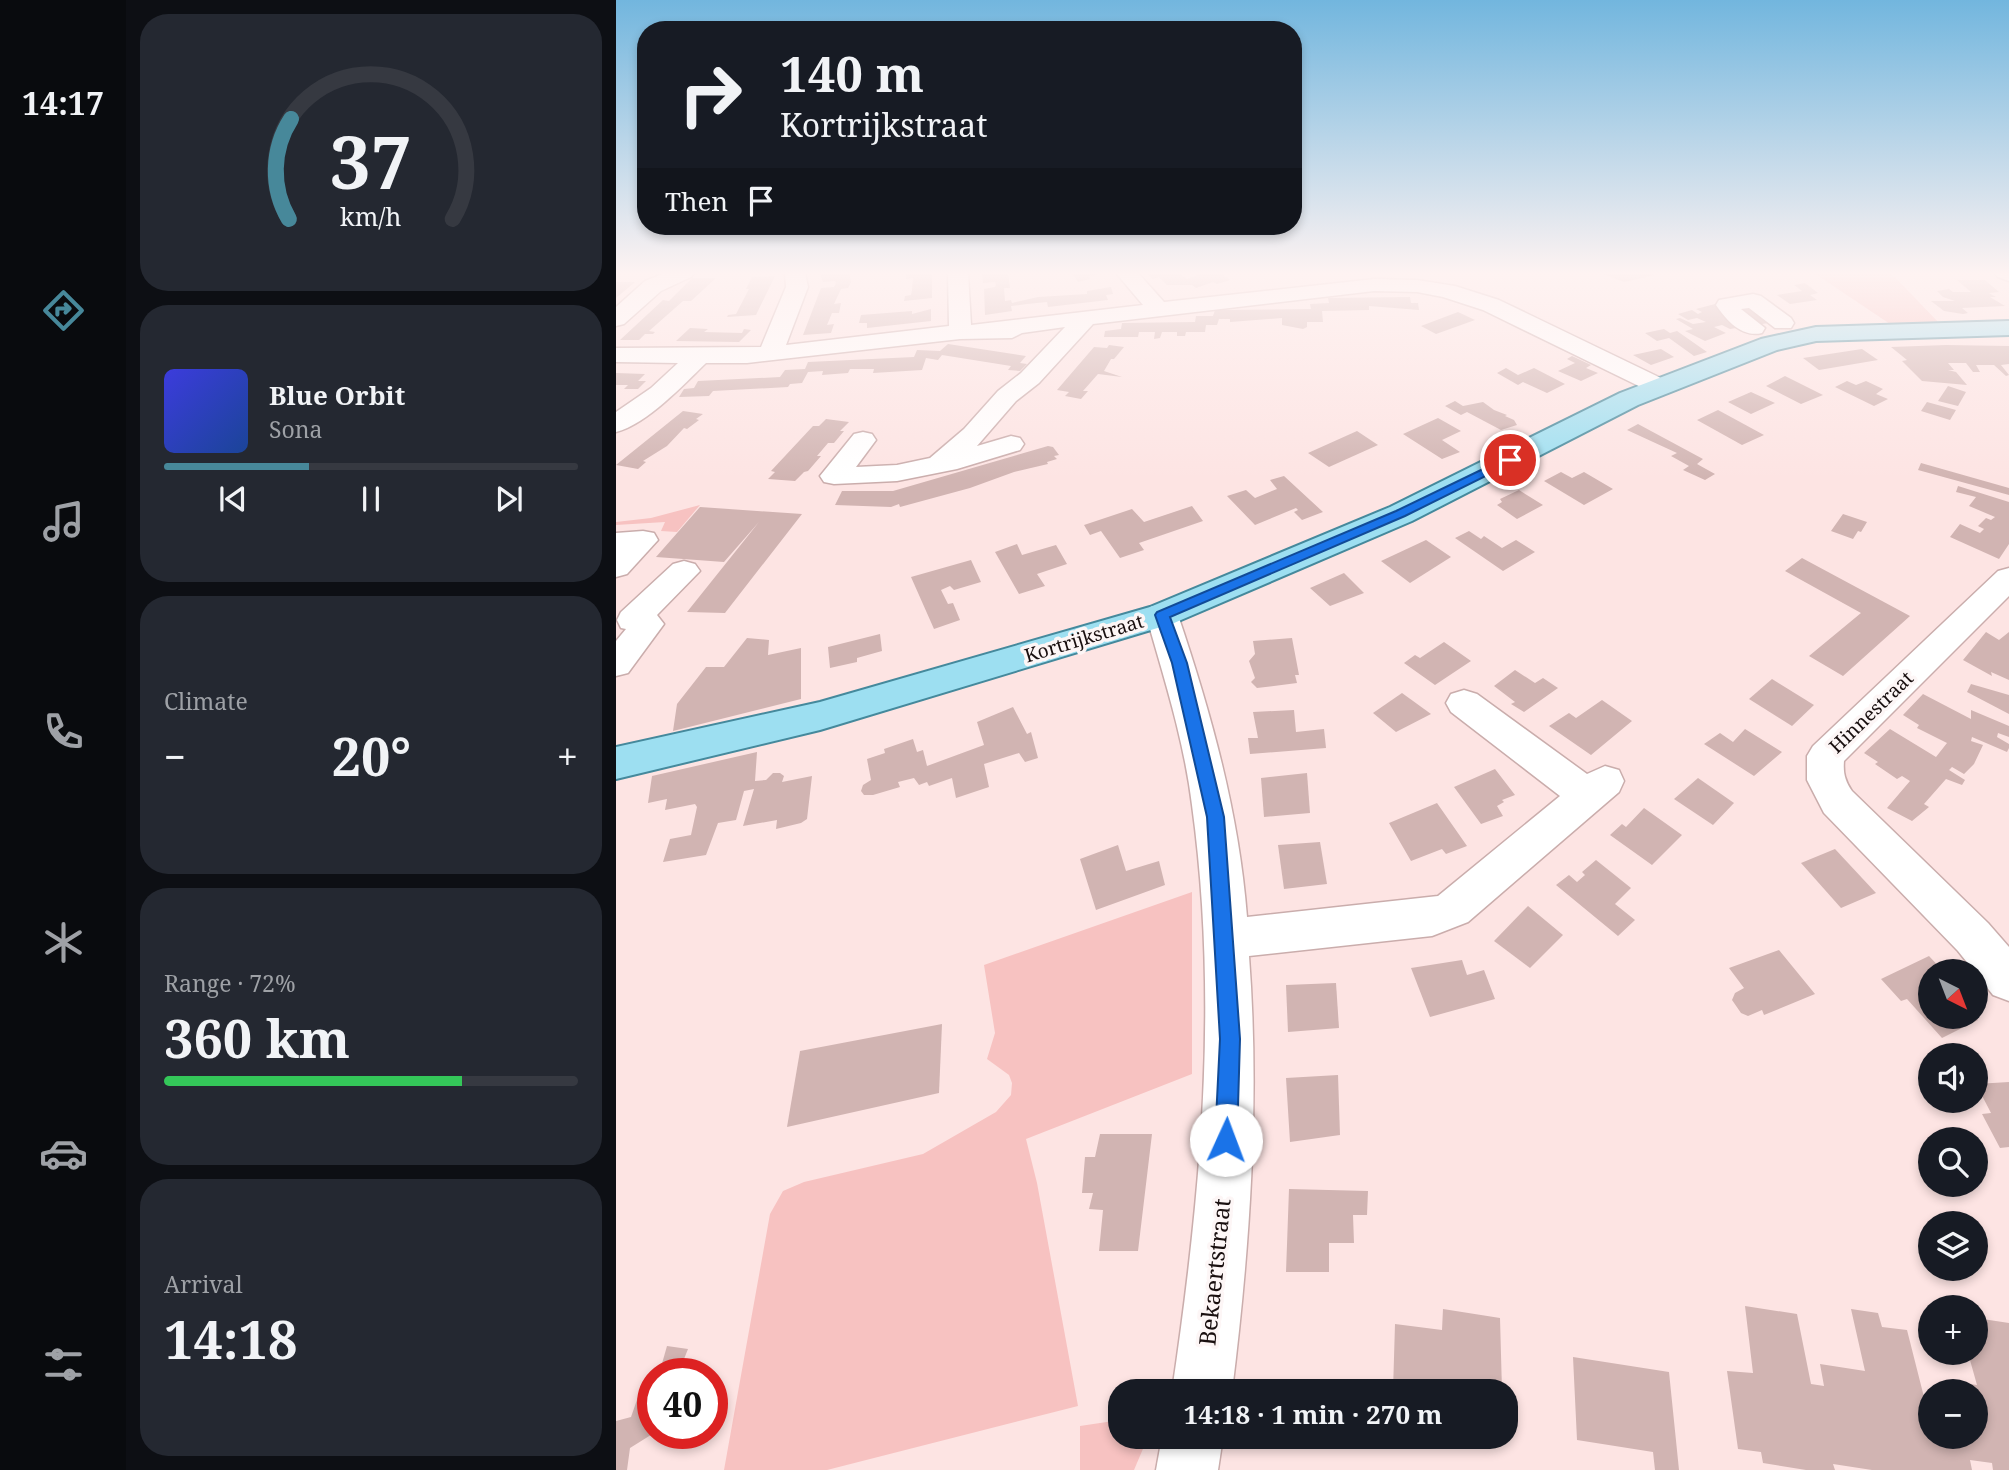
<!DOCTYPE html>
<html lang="en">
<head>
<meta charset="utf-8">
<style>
	body { margin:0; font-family:"Noto Serif",serif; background:#242831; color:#f1f3f6; height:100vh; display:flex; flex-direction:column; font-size:26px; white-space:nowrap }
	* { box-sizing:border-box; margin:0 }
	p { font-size:23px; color:#9ea1a6 }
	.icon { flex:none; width:38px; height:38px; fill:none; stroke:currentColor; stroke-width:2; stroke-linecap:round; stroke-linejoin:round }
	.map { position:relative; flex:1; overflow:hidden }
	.sheet { display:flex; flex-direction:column; gap:14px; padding:14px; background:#0d0f14; width:490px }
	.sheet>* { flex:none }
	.top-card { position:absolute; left:21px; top:21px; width:665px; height:214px; border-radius:28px; box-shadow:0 4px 10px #0003; background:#171b24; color:#f1f3f6; overflow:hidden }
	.needle { width:46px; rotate:138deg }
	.tools { position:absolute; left:1302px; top:959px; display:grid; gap:14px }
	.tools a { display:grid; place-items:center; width:70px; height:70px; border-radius:50%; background:#171b24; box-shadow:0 4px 10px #0003; font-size:35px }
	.speed { position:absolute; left:21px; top:1358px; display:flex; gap:14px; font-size:35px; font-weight:700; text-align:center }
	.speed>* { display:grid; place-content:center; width:91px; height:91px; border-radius:50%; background:#171b24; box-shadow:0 4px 10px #0003; line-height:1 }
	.speed .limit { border:10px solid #d22; background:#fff; color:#111 }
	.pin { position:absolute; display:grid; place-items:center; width:60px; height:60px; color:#fff; margin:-30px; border:4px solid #fff; border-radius:50%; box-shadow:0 2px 7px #0007 }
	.me { position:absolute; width:77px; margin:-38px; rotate:2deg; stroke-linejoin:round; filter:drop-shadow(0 0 5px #0008) }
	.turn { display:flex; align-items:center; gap:24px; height:147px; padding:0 28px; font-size:32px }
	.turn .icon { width:91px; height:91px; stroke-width:2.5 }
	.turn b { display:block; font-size:49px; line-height:60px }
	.then { display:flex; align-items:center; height:66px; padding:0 28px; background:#0003; gap:14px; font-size:26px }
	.big { font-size:52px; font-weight:700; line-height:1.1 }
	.sheet .widget { flex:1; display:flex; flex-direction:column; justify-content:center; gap:10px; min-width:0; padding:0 24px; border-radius:28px; background:#242831 }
	.sheet .dial { align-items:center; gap:0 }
	.dial svg { height:182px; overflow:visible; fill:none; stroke:#363941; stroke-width:7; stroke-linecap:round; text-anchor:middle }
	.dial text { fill:#f1f3f6; stroke:none }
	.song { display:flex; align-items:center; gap:21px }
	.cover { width:84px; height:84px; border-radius:10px; background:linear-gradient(135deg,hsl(240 70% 55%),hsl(220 70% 35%)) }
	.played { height:7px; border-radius:4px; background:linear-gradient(90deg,#47889a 35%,#363941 35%) }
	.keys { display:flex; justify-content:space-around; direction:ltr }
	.heat { display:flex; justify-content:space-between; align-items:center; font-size:38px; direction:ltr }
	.charge { height:10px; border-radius:5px; background:linear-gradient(90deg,#34c759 72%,#363941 0) }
	.trip { position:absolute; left:492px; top:1379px; width:410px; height:70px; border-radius:28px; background:#171b24; box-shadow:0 4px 10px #0003; font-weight:700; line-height:70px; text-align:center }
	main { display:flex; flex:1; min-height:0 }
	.tab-bar { display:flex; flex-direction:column; width:126px; justify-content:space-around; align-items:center; background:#090b0e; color:#9ea1a6 }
	.tab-bar .icon { width:49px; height:49px }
	.tab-bar .on { color:#47889a }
	.tab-bar b { font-size:32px; color:#f1f3f6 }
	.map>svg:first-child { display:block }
	.green { fill:#f7c2c1 }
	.building { fill:#d1b4b2 }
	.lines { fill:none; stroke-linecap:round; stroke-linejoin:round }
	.minor-casing { stroke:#caadac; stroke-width:3 }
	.major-casing { stroke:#45899c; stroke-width:4 }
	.minor { fill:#fff; fill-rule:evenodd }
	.major { fill:#9ddff1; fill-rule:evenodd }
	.route { fill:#1a73e8; stroke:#114b97; stroke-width:2 }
	.labels { text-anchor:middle; stroke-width:7; stroke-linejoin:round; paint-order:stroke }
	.street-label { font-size:19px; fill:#190f0f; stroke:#fdf6f6 }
	.near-street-label { font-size:23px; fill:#190f0f; stroke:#fdf6f6 }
</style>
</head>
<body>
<main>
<nav class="tab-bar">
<b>14:17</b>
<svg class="icon on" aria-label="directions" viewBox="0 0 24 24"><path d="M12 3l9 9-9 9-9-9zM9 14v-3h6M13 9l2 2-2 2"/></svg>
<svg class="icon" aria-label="music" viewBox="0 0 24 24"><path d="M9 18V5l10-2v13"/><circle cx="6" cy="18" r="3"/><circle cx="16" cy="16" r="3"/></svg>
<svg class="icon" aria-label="phone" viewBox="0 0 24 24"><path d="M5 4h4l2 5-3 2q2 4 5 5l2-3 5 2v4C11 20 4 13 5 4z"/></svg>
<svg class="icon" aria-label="climate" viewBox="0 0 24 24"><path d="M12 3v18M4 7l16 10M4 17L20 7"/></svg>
<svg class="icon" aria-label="car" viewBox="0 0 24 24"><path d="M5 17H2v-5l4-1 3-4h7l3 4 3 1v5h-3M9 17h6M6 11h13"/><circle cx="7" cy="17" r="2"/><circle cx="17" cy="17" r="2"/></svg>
<svg class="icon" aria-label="filters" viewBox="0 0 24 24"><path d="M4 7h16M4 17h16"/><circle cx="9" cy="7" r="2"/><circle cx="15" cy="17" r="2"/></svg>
</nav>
<section class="sheet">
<div class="widget dial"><svg viewBox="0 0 100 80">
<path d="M14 69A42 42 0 1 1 86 69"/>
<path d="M14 69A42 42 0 0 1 15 25" stroke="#47889a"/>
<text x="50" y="56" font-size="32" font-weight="700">37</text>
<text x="50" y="72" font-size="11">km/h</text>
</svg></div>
<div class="widget">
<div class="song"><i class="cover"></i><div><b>Blue Orbit</b><p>Sona</p></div></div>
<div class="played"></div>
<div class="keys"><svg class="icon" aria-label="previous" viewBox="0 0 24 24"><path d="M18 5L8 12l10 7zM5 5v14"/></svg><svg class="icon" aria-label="pause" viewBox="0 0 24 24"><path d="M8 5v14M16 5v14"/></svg><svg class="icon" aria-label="next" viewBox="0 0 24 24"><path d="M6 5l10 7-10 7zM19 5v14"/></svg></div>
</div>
<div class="widget"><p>Climate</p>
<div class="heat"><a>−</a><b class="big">20°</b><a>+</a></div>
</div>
<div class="widget"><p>Range · 72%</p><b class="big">360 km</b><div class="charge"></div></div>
<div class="widget"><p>Arrival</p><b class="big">14:18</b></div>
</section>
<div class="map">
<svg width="1393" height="1470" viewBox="0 0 1393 1470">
	<rect width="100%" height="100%" fill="#fde4e3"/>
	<!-- green -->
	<g class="green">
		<path d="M1198,273H1275L1323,323L1277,326Z"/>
		<path d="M84,505L61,532L45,531L49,522L0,525V522L35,518Z"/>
		<path d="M576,892V1074L410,1139L421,1183L462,1406L211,1470H108L154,1214L167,1191L188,1182L307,1154L380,1112L395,1095L396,1083L393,1075L371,1059L379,1033L368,965Z"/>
		<path d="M504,1420V1437H532L518,1470H464V1426Z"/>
	</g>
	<!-- building -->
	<g class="building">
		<path d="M204,273H233L235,282L232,288L225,289L218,304L225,303L223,313H216L211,325L218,324L215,333L187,335L205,288L218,287L220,283L219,281L207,282Z"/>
		<path d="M290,273H316V298L288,301L289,296L295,295L296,290L297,278L290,279Z"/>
		<path d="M366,273H392L394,288H388L389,301L395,300L396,303L422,297L471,294V291L495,287L497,294L490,295L492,300L432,307L431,302L411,304L395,306L396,311L369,315L368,289L379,287L380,284L379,282L367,283Z"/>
		<path d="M456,273H479V275L473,276L474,279L462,282Z"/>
		<path d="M530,273H563L571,279L586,273H605L614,280L601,284L597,282L580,288L576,285H551L543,277L537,279Z"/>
		<path d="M985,273H1035L1039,275L1008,282Z"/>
		<path d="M159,276L140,315L111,317L112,315L120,314L133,289H130L136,277Z"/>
		<path d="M76,278H100L75,301H67L33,331L39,332L37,334H29L23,340H4L47,300L53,301Z"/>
		<path d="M1341,280H1369L1383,292L1373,293L1380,297H1374L1389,306L1346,308L1352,313L1347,314L1328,311L1315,301H1339L1327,297L1321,291L1333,289L1337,292H1355Z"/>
		<path d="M0,282H19L0,298Z"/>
		<path d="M1189,283L1202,293L1194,295L1201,300L1174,304L1161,295L1186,291L1178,285Z"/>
		<path d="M794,297L795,303H802L803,310L753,306V310L706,311L707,322H691V327L687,329L666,325V318L614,322V319H603L601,325H590L589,332H570L569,336H561V332H546L544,338L538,339L539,332H523L522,337H488L489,331L505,329L506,323L579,322L580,316H597L599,310L695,309L694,304L713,303L712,298Z"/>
		<path d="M1099,304L1111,311L1138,306L1159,322L1114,329L1106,325L1098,327L1110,333L1089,341L1069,331L1077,329L1060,319L1064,318L1077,324L1090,322L1081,318L1072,320L1062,314L1076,310L1082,314L1086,312L1080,309Z"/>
		<path d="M315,309V321L251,328V323H243L245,315L296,311V314Z"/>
		<path d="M842,312L859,320L820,334L805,326Z"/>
		<path d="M74,328L92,329L88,332L126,333L128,329L135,330L123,342L60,341Z"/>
		<path d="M1048,329L1054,333L1061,331L1091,352L1078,356L1053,338L1041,341L1029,333Z"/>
		<path d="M332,344L410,356L404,363L411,364L404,371L392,370L395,366L326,355L322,360L310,358L306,370L257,373L258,369H234L232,373L206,375L207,371L192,372L186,383L174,384L172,387L97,391L93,396L63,397L68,389L78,388L82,381L164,377L169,370L189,369L192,362L298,357L301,350L324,351Z"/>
		<path d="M493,345L508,347L498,359H495L488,371L506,377L482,374L467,391H472L465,399L449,396L453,392L441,390L478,347L491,348Z"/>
		<path d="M1330,345L1393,346V364L1385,365L1393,375L1390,376L1378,365H1360L1364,372H1357L1350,363H1332L1338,370H1332L1340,372L1351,385L1306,381L1286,361L1291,360L1275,347Z"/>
		<path d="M1045,349L1058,357L1035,365L1017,355Z"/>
		<path d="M1246,349L1262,360L1203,370L1187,358Z"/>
		<path d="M956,356L975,365L970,368L982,373L965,381L942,371L959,363L951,359Z"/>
		<path d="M890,368L902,375L918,368L949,384L931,393L907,382L902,385L881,373Z"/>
		<path d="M0,373L29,374L22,381H30L22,389H8L12,385H0Z"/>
		<path d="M1169,376L1207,395L1185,404L1150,386Z"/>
		<path d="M1231,381L1240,385L1250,381L1267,389L1260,394L1272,399L1258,406L1219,387Z"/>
		<path d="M1332,386L1350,392L1342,406L1322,401Z"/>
		<path d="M1135,392L1159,403L1135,414L1112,402Z"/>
		<path d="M839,401L847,406L867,402L878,410L891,415L889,416L898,420L901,425L885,430L851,412L845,415L829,406Z"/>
		<path d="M1311,402L1340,410L1334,420L1305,411Z"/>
		<path d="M1102,410L1148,435L1126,445L1081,420Z"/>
		<path d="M67,411L87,414L80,419L83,420L71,429L68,428L51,446L27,461L30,462L22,469L0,465Z"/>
		<path d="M822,418L845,431L826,440L844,452L826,459L787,434Z"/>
		<path d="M210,419L233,422L224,431H228L218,443H212L201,456H205L192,471L188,472L179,481L152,479L159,472L155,471L197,426H203Z"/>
		<path d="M1022,424L1087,459L1081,464L1099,474L1089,480L1067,470L1073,466L1055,456L1061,453L1011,430Z"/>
		<path d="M741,431L762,445L713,467L692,453Z"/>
		<path d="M432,446L437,447L443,455L438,456L441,459L431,462L432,464L398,472L354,488L284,507L283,504L275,507L219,505L226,491H277Z"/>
		<path d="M1305,463L1393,488V495L1302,470Z"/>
		<path d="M945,472L956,478L968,472L997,489L968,505L928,481Z"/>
		<path d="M668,476L707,512L686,520L678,512L682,510L680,508L639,525L611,496L630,490L639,498L661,489L654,480Z"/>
		<path d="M1342,486L1393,502V544L1383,559L1334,537L1344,524L1364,533L1368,529L1362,526L1370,518L1375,520L1379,517L1353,506L1360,497L1340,492Z"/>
		<path d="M903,490L927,505L901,519L881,505L886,502L884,499Z"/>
		<path d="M576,506L587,521L523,543L528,550L504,558L485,531L474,535L468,525L516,509L528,522Z"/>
		<path d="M84,507L186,514L109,613L71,612L143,522L108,562L40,557Z"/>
		<path d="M1227,514L1251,522L1245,532L1242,531L1237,539L1215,531Z"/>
		<path d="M853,531L865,539L868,536L886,548L900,540L919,552L887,571L839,538Z"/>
		<path d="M810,540L835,557L794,583L765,561Z"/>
		<path d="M401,544L406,555L440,545L451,564L421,574L429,586L403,594L379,552Z"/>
		<path d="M1186,558L1294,616L1227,676L1193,656L1245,613L1169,571Z"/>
		<path d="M355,560L365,582L338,590L334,586L325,590L332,604L337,603L344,620L318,629L295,577Z"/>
		<path d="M728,573L748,593L714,606L694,588Z"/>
		<path d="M1370,632L1383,640L1393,632V680L1375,672L1376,676L1347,660Z"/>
		<path d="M264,634L266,651L241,658V662L214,668L212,647Z"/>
		<path d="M131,638L153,640L152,655L185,648V699L57,731L61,704L90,667H108Z"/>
		<path d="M676,638L683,675H679L681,683L641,688L635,682L639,678L633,661L639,654L637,641Z"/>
		<path d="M828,642L855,661L819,685L788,663L799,655L804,658Z"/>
		<path d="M899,670L919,683L927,678L942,688L908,712L895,704L899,702L878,686Z"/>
		<path d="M1156,679L1198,705L1176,726L1133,699Z"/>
		<path d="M1355,684L1393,695V714L1351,692Z"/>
		<path d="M786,693L815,714L780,732L757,713Z"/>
		<path d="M1307,694L1355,719V710L1393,726V737L1382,733L1381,737L1393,744V748L1391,752L1356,737L1355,741L1367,745L1358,764L1348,774L1336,767L1333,770L1349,780L1346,785L1330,779L1308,804L1313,807L1296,821L1271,808L1294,781L1286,776L1281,779L1259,764L1262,762L1248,753L1274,729L1320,757L1331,743L1301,728L1303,725L1287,715Z"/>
		<path d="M986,700L1016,721L975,755L933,726L953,713L960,718Z"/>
		<path d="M397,707L411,734L415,732L422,758L409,762L403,753L368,764L373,787L340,798L336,778L313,786L311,782L303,785L298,778L282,782L284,787L257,795H248L245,791L247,785L255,780L251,759L269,753L268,749L297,739L301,752L307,750L311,766L368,745L361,722Z"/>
		<path d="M678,710L680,732L708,729L710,748L634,754L632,738H642L637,712Z"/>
		<path d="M1129,729L1166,752L1138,776L1088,744L1104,733L1117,742Z"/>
		<path d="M141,752L139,781L150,780L157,773H164L168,776L166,782L196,776L191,819L185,823L160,829L161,820L127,826L138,789L128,791L120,820L102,823L90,855L47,862L54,839L75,835L81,807L79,804L49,810L51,799L32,803L36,776Z"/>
		<path d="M879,769L899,795L886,800L888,802L881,806L887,816L865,824L838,787Z"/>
		<path d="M691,773L694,813L648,817L645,778Z"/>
		<path d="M1082,778L1118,803L1097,825L1058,799Z"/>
		<path d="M821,803L851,846L830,854L826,849L795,861L773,823Z"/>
		<path d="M1028,808L1066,835L1036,865L994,835L1006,824L1010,827Z"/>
		<path d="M704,842L711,884L668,889L662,845Z"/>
		<path d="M502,845L510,871L543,861L549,885L480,910L464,859Z"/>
		<path d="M1219,849L1260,893L1225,908L1185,863Z"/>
		<path d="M980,860L1015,888L999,904L1019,920L1002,936L940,885L953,875L961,882L969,875L966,872Z"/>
		<path d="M912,906L947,935L914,968L878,941Z"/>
		<path d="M1163,950L1199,994L1148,1015L1146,1010L1132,1016L1125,1013L1116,1000L1119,993L1128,988L1113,968Z"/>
		<path d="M1313,956L1327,971H1314V1017H1359L1362,1020L1326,1038L1291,999L1285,1001L1265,979Z"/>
		<path d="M846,960L851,975L868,970L879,999L814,1017L795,968Z"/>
		<path d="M720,983L723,1028L672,1032L670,985Z"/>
		<path d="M326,1024L323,1093L171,1127L184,1051Z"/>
		<path d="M722,1075L724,1135L674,1142L670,1078Z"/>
		<path d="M1393,1082V1147L1384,1148L1366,1114L1375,1113L1360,1084Z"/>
		<path d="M484,1134H536L522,1251H483L487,1210L473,1209L477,1193H466L469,1157H479Z"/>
		<path d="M673,1189L752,1191L751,1215H737L738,1243H713V1272H670Z"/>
		<path d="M1129,1306L1181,1314L1195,1384L1208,1386L1204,1364L1249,1371L1235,1309L1262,1313L1266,1327L1291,1330L1309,1401H1314V1437H1360V1391H1335L1332,1381L1361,1385L1352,1353H1360V1318L1393,1323V1470H1377L1376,1463L1354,1460L1356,1470H1256L1217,1464L1219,1470H1190L1147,1463L1145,1452L1122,1449L1111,1371L1137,1373Z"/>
		<path d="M827,1309L884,1318L886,1391H777L779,1324L826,1330Z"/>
		<path d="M51,1346L72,1349L62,1374H43Z"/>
		<path d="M957,1357L1053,1372L1063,1470H1039L1037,1452L961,1440Z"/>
		<path d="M22,1397H37L38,1433L14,1448L11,1470H0V1421L15,1417Z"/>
	</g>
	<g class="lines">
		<defs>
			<g id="minor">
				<path d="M49,273H78L75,277L45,291L8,324L0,326V307L29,281Z"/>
				<path d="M169,273H189L192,287L170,345L333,326L332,273H352L355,325L527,305L500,273H522L548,302L758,279L801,280L839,286L883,300L1051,381L1054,386L1051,391L1042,393L1033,391L867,310L827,297L801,292L758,291L477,324L423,383L400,401L361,446L395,436L404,438L408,444L404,450L341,469L281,481L218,484L208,482L204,476L238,434L247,432L256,434L260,440L240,467L281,465L314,458L348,429L382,391L405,373L449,327L406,333L396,338L344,339L131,363H90C67,385 31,424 0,432V412L35,388L62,363L0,362V348L145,347L170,287Z"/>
				<path d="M1379,273H1393V281L1382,277Z"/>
				<path d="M1137,294L1145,296L1175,318L1178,323L1175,328H1159L1133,308L1125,309L1149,328L1146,333C1126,338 1110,320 1100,305L1103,300Z"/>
				<path d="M27,531L38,533L42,540L11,574L0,577V533Z"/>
				<path d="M68,561L79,564L84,571L41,615L48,624L12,673L0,676V641L10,629L5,628L1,620L5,612L57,564Z"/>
				<path d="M1393,568V596L1228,761C1227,773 1229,781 1236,791L1372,923L1393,947V1001L1377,995L1342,951L1208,813L1191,780V756L1197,746L1382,571Z"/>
				<path d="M546,604L558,607L562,615C595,713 623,813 631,917L822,896L944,796L835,712L830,703L835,694L848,690L861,694L971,774L989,766L1003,770L1008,781L1003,792L852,922L816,936L633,956C644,1101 634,1247 616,1391H556C585,1196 603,1001 576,805C568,740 548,678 530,615L534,607Z"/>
				<path d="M546,1437H607L602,1470H540Z"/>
			</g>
			<path id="major" d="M1393,321V335L1200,341L1161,350L1022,405L796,521L558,623L204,730L0,779V747L204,702L534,607L774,507L1004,393L1145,339L1200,327Z"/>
		</defs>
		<!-- minor casing -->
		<use href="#minor" class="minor-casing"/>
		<!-- major casing -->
		<use href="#major" class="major-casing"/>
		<!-- minor -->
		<use href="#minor" class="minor"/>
		<!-- major -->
		<use href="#major" class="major"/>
	</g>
	<!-- sky -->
	<linearGradient id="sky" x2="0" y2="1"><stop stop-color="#72b6de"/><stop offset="0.57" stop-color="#fef3f2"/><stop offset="1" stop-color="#fef3f2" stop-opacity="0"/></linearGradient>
	<rect width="1393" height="479" fill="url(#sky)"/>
	<!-- route -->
	<path class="route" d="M894,456L900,460L898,462L789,516L554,617L571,663L608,817L624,1039L621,1140L618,1148L610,1151L602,1148L599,1140L604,1039L591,817L556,663L539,615L541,612L780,511Z"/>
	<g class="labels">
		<!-- street labels -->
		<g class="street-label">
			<text transform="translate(468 638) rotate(-17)" y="7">Kortrijkstraat</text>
			<text transform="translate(1255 712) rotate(-44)" y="7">Hinnestraat</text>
		</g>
		<!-- near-street labels -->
		<g class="near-street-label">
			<text transform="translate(599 1272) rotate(-84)" y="8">Bekaertstraat</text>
		</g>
	</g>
</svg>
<div class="tools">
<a><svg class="needle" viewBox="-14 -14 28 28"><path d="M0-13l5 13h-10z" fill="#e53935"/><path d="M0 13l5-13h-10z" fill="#9ea1a6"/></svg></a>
<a><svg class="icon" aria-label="sound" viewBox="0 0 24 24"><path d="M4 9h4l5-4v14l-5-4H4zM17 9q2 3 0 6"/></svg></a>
<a><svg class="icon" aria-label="search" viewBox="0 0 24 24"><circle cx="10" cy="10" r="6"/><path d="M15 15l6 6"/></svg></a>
<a><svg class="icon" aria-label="layers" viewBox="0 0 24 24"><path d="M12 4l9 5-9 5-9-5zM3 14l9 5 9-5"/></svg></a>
<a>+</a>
<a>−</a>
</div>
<div class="speed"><div class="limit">40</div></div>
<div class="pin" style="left:894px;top:460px;background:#d93025"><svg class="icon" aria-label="arrive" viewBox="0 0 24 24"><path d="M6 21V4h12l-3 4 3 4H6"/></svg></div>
<svg class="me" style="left:610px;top:1140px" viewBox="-20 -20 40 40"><circle r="19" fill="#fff"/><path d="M0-13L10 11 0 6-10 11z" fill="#1a73e8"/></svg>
<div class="trip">14:18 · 1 min · 270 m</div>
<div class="top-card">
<div class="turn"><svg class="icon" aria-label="right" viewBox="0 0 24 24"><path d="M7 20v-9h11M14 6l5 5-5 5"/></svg><div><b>140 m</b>Kortrijkstraat</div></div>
<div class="then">Then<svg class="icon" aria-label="arrive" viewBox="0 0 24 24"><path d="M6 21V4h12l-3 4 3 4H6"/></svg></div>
</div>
</div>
</main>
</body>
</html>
